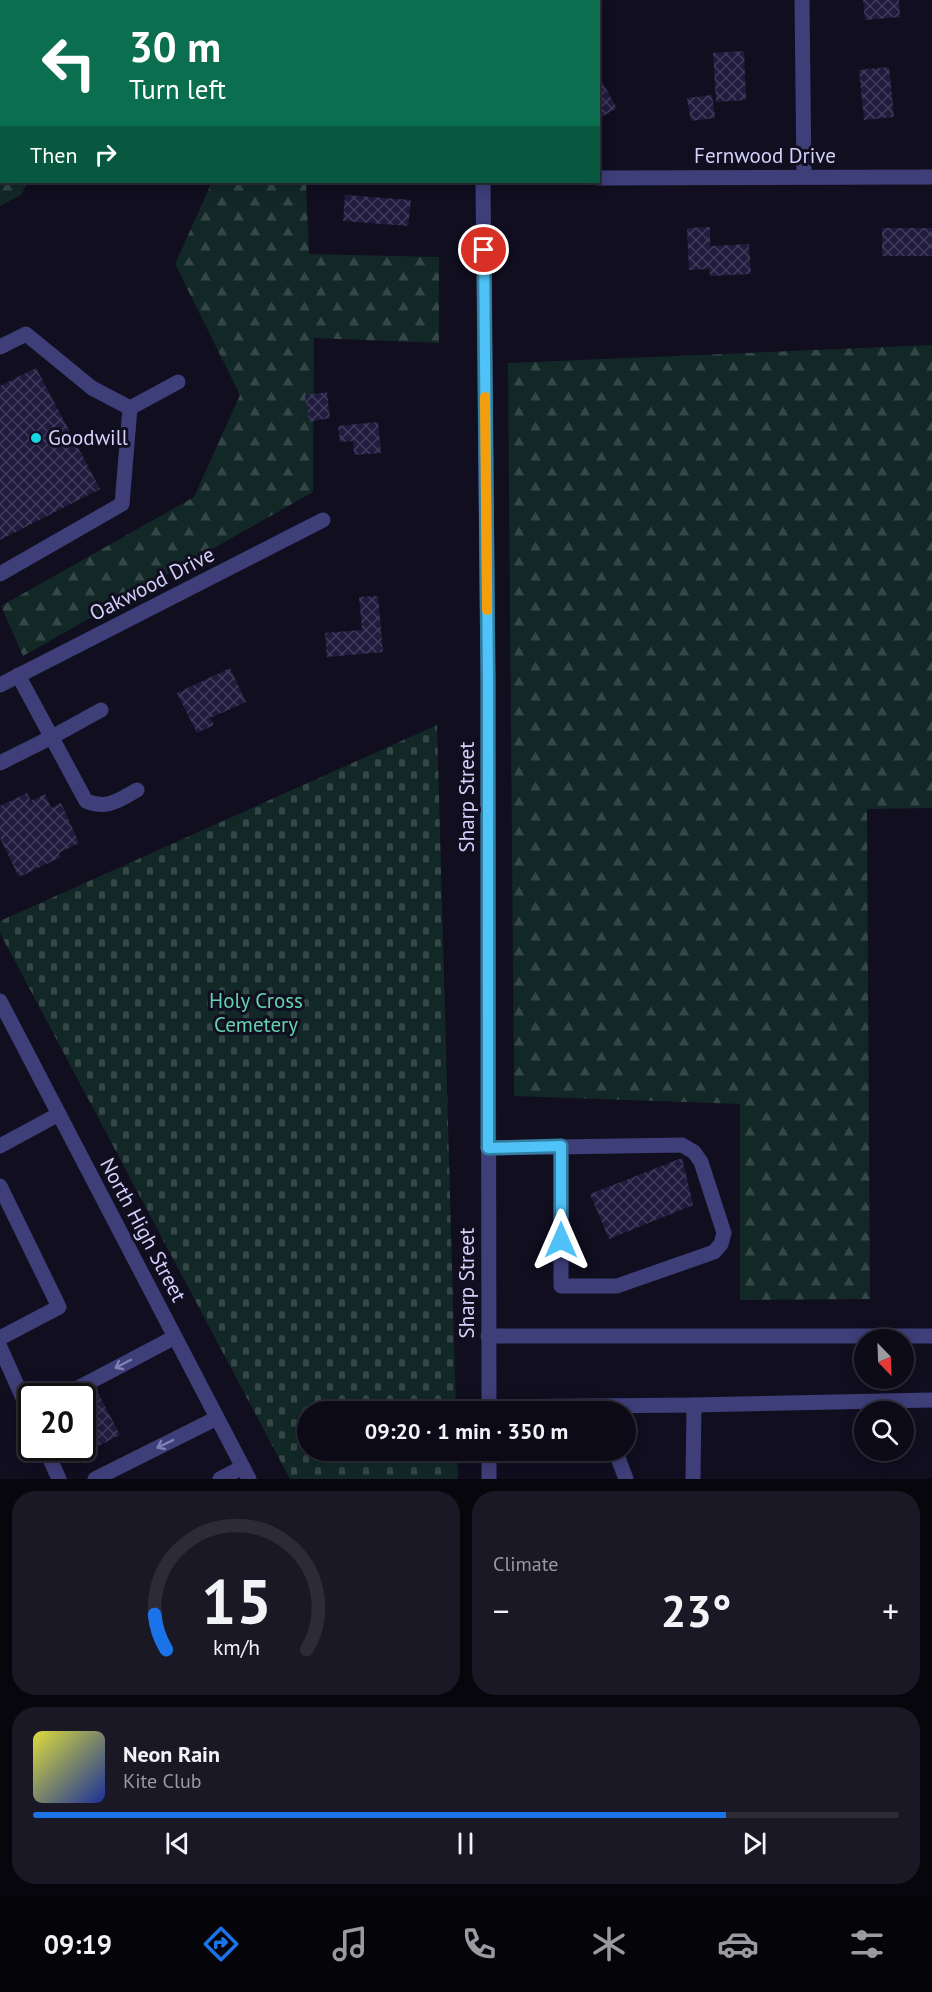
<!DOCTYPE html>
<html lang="en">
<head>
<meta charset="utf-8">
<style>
	body { margin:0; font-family:"PT Sans",sans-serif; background:#1a1824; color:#f1f3f6; height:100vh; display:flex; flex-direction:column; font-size:22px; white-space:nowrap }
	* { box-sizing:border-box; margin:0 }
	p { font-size:20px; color:#9a9aa1 }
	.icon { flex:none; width:33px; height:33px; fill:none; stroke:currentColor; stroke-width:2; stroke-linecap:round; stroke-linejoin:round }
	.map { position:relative; height:1479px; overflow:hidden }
	.panel { display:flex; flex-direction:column; gap:12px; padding:12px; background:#07060d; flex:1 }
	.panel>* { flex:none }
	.banner { position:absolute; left:0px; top:0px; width:600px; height:183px; box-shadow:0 3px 15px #0003,0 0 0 2px #2c2b36; background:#0b6e4f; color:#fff; overflow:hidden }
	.needle { width:39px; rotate:157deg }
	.tools { position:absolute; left:854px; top:1329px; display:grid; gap:12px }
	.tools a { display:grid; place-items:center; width:60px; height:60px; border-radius:50%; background:#0c0a17; box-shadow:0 3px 15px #0003,0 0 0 2px #2c2b36; font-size:30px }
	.speed { position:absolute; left:18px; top:1383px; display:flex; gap:12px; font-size:30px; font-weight:700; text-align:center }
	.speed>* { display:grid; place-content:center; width:78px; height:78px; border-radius:50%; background:#0c0a17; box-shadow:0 3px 15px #0003,0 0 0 2px #2c2b36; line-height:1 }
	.speed .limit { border:3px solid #111; border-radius:9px; background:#fff; color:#111 }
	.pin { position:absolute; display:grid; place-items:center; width:51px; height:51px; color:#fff; margin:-26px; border:3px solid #fff; border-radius:50%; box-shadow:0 2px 6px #0007 }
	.me { position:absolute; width:66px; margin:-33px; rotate:0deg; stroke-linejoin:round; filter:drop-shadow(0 0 4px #0008) }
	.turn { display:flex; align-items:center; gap:21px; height:126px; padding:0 30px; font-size:27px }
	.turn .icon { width:78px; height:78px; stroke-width:2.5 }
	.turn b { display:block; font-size:42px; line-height:51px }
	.then { display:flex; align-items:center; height:57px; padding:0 30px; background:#0003; gap:12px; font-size:22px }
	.big { font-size:45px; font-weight:700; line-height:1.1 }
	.panel .widget { flex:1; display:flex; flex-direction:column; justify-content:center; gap:9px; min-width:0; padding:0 21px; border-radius:24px; background:#1a1824 }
	.panel .dial { align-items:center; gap:0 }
	.dial svg { height:156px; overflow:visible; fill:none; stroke:#2c2b36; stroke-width:7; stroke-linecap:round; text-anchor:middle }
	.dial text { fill:#f1f3f6; stroke:none }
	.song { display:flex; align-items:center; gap:18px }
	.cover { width:72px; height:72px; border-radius:9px; background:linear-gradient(135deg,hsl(60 70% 55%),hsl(230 70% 35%)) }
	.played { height:6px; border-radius:3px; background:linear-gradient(90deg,#1a73e8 80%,#2c2b36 80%) }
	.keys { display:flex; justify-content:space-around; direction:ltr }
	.heat { display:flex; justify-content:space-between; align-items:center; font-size:33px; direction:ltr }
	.panel .tiles { flex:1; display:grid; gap:12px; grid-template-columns:1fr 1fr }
	.widget:last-child { grid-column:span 2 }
	.trip { position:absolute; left:297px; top:1401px; width:339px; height:60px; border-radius:30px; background:#0c0a17; box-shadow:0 3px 15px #0003,0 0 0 2px #2c2b36; font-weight:700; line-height:60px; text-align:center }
	.dock { display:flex; height:96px; justify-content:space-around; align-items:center; background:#050409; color:#9a9aa1 }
	.dock .icon { width:42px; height:42px }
	.dock .on { color:#1a73e8 }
	.dock b { font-size:27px; color:#f1f3f6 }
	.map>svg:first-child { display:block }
	.forest { fill:url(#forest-firs) }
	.cemetery { fill:url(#cemetery-stones) }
	.building { fill:url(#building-cross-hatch) }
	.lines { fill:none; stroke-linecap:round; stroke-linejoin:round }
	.minor { stroke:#3e3e79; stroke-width:15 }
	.oneway { stroke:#8180b4 }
	.route-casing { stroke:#337fa1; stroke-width:15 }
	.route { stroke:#4fc3f7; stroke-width:10 }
	.slow { stroke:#f59e0b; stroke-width:10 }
	.poi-dot { fill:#15d7e2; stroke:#100e1f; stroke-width:2 }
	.labels { text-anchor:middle; stroke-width:6; stroke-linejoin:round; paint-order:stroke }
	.street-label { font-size:21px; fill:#d3d0fb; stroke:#100e1f }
	.poi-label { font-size:21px; fill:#d3d0fb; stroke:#100e1f; text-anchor:start }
	.park-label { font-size:21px; fill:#64d3b2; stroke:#100e1f }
</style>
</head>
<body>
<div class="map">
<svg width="932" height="1479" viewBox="0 0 932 1479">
	<defs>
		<pattern id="forest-firs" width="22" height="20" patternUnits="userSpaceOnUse" patternTransform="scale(1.5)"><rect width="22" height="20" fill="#122826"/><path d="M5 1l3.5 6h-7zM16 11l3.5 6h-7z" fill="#344646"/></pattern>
		<pattern id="cemetery-stones" width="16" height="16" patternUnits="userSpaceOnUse" patternTransform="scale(1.5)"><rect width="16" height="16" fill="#122826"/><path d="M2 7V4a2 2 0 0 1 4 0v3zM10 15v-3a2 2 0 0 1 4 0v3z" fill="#344646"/></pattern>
		<pattern id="building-cross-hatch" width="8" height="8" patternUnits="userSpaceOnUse" patternTransform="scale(1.5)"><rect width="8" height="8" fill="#211c3e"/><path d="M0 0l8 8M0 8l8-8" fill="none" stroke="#403c5b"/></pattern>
	</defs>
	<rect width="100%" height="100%" fill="#100e1f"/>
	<!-- forest -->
	<g class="forest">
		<path d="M24,0H119L118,2L22,1Z"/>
		<path d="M201,0H333V1H200Z"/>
		<path d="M1,12L2,182H28L21,195L0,206V13Z"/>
		<path d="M212,182H306L309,254L439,257V343L314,338L313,492L23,656L1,606L194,497L240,395L175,264Z"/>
		<path d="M932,345V808L867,809L870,1299L740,1300V1104L514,1096L508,363Z"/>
	</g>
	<!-- cemetery -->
	<path class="cemetery" d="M437,725L456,1411L308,1412V1450L457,1451L458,1479H290L0,933V921Z"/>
	<!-- building -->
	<g class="building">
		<path d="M863,0H899L900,17L865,20Z"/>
		<path d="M744,51L746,100L716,102L713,53Z"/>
		<path d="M889,67L894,117L864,120L859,70Z"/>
		<path d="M598,75L617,108L598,119Z"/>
		<path d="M712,95L715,118L691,121L687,98Z"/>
		<path d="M345,195L411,200L408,226L343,221Z"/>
		<path d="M710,227V246L749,244L751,274L710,276L709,269L689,270L687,228Z"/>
		<rect x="882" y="228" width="50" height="28"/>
		<path d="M36,368L100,489L0,540V386Z"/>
		<path d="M327,392L330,418L309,422L305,395Z"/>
		<path d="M378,422L381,453L354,455L353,441L340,442L338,426Z"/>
		<path d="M378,596L383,652L327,657L325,633L362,630L359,597Z"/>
		<path d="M230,668L246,702L210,718L214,725L197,733L177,693Z"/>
		<path d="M27,793L31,801L45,794L51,808L61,803L79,843L59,853L61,857L19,877L0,838V806Z"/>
		<path d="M682,1158L693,1205L609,1239L590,1194Z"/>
		<path d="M98,1393L120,1435L82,1454V1401Z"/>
	</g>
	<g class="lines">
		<!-- minor -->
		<g class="minor">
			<path d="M157,0V2"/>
			<path d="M482,0V2"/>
			<path d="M802,0L804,177"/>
			<path d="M598,178L932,177"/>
			<path d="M483,182L488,682L489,1412"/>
			<path d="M0,347L26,334L92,388L130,408L122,504L0,574"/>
			<path d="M130,408L178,382"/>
			<path d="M18,675L86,801C107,810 119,800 137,790"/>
			<path d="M0,685L323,520"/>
			<path d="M0,763L52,737L101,710"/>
			<path d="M0,1001L249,1479"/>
			<path d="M0,1146L59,1114"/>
			<path d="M488,1148L682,1145L694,1152L701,1162L724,1233L721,1244L714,1252L617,1286H561V1146"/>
			<path d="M0,1186L59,1307L0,1338"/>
			<path d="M488,1336H932"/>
			<path d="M0,1347L30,1414"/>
			<path d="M63,1396L175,1337"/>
			<path d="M489,1407L694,1405L932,1400"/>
			<path d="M45,1448L59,1479"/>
			<path d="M615,1450L626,1479"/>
			<path d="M95,1479L217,1418"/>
			<path d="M220,1479L243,1467"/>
			<path d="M489,1479V1450"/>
			<path d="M693,1479L694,1405"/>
		</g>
	</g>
	<!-- one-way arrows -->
	<defs><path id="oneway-shaft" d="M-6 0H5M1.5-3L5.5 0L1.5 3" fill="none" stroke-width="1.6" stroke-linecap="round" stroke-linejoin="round" transform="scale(1.5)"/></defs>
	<g class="oneway">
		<use href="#oneway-shaft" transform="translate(123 1364) rotate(152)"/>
		<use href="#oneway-shaft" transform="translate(165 1444) rotate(154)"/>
	</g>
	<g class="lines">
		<defs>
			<path id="route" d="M484,250L488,682V1148L561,1146V1240"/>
		</defs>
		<!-- route casing -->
		<use href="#route" class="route-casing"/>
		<!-- route -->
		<use href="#route" class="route"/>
		<!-- slow -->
		<path class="slow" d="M485,397L487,610"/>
	</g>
	<!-- markers -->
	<circle class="poi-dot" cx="36" cy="438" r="6"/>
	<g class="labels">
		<!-- street labels -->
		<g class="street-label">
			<text x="765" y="163">Fernwood Drive</text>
			<text transform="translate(152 584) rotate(-27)" y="7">Oakwood Drive</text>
			<text transform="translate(467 797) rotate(-90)" y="7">Sharp Street</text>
			<text transform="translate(143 1230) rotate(62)" y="7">North High Street</text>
			<text transform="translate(467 1283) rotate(-90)" y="7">Sharp Street</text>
		</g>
		<!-- poi labels -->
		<g class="poi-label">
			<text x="48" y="445">Goodwill</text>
		</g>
		<!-- park labels -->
		<g class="park-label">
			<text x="256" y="1008">Holy Cross<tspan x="256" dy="24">Cemetery</tspan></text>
		</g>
	</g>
</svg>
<div class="tools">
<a><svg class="needle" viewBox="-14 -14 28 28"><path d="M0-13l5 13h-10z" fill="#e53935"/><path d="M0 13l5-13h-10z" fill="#9a9aa1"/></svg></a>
<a><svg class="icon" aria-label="search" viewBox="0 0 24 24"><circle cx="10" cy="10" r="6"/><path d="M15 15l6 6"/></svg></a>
</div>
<div class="speed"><div class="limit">20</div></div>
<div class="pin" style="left:484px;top:250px;background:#d93025"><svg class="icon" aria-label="arrive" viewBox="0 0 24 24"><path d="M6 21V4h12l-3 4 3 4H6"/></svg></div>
<svg class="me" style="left:561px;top:1240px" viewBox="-20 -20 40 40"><path d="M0-17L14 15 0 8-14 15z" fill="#4fc3f7" stroke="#fff" stroke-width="4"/></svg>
<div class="trip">09:20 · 1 min · 350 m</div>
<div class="banner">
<div class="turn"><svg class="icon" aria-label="left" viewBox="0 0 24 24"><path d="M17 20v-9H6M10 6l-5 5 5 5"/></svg><div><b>30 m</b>Turn left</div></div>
<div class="then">Then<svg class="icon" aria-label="right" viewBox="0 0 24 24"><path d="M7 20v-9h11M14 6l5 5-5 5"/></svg></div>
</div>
</div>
<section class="panel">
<div class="tiles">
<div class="widget dial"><svg viewBox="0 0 100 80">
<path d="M14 69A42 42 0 1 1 86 69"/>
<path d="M14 69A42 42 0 0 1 8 51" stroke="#1a73e8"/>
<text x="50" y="56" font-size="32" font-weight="700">15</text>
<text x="50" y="72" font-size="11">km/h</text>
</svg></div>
<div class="widget"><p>Climate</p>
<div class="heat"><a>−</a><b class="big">23°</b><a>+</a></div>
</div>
<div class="widget">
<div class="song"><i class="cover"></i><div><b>Neon Rain</b><p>Kite Club</p></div></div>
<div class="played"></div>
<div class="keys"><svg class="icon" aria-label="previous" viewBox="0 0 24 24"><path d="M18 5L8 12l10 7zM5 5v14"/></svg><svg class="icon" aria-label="pause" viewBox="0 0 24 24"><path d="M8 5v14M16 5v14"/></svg><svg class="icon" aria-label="next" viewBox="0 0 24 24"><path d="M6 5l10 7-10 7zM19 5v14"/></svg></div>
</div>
</div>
</section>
<nav class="dock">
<b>09:19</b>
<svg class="icon on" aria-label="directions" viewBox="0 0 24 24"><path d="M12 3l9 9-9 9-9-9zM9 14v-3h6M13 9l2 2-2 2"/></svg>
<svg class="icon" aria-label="music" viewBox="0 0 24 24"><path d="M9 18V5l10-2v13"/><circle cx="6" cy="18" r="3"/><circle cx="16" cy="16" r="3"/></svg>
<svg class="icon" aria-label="phone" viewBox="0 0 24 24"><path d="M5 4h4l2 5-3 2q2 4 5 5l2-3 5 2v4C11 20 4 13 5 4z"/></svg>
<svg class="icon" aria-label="climate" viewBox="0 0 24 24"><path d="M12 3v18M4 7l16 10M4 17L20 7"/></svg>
<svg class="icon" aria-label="car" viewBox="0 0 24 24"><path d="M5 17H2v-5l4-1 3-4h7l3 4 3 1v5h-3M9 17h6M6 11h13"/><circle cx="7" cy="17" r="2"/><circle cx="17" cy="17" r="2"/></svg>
<svg class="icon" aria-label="filters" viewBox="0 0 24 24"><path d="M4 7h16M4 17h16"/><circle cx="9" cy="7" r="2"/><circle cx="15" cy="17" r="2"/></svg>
</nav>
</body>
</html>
